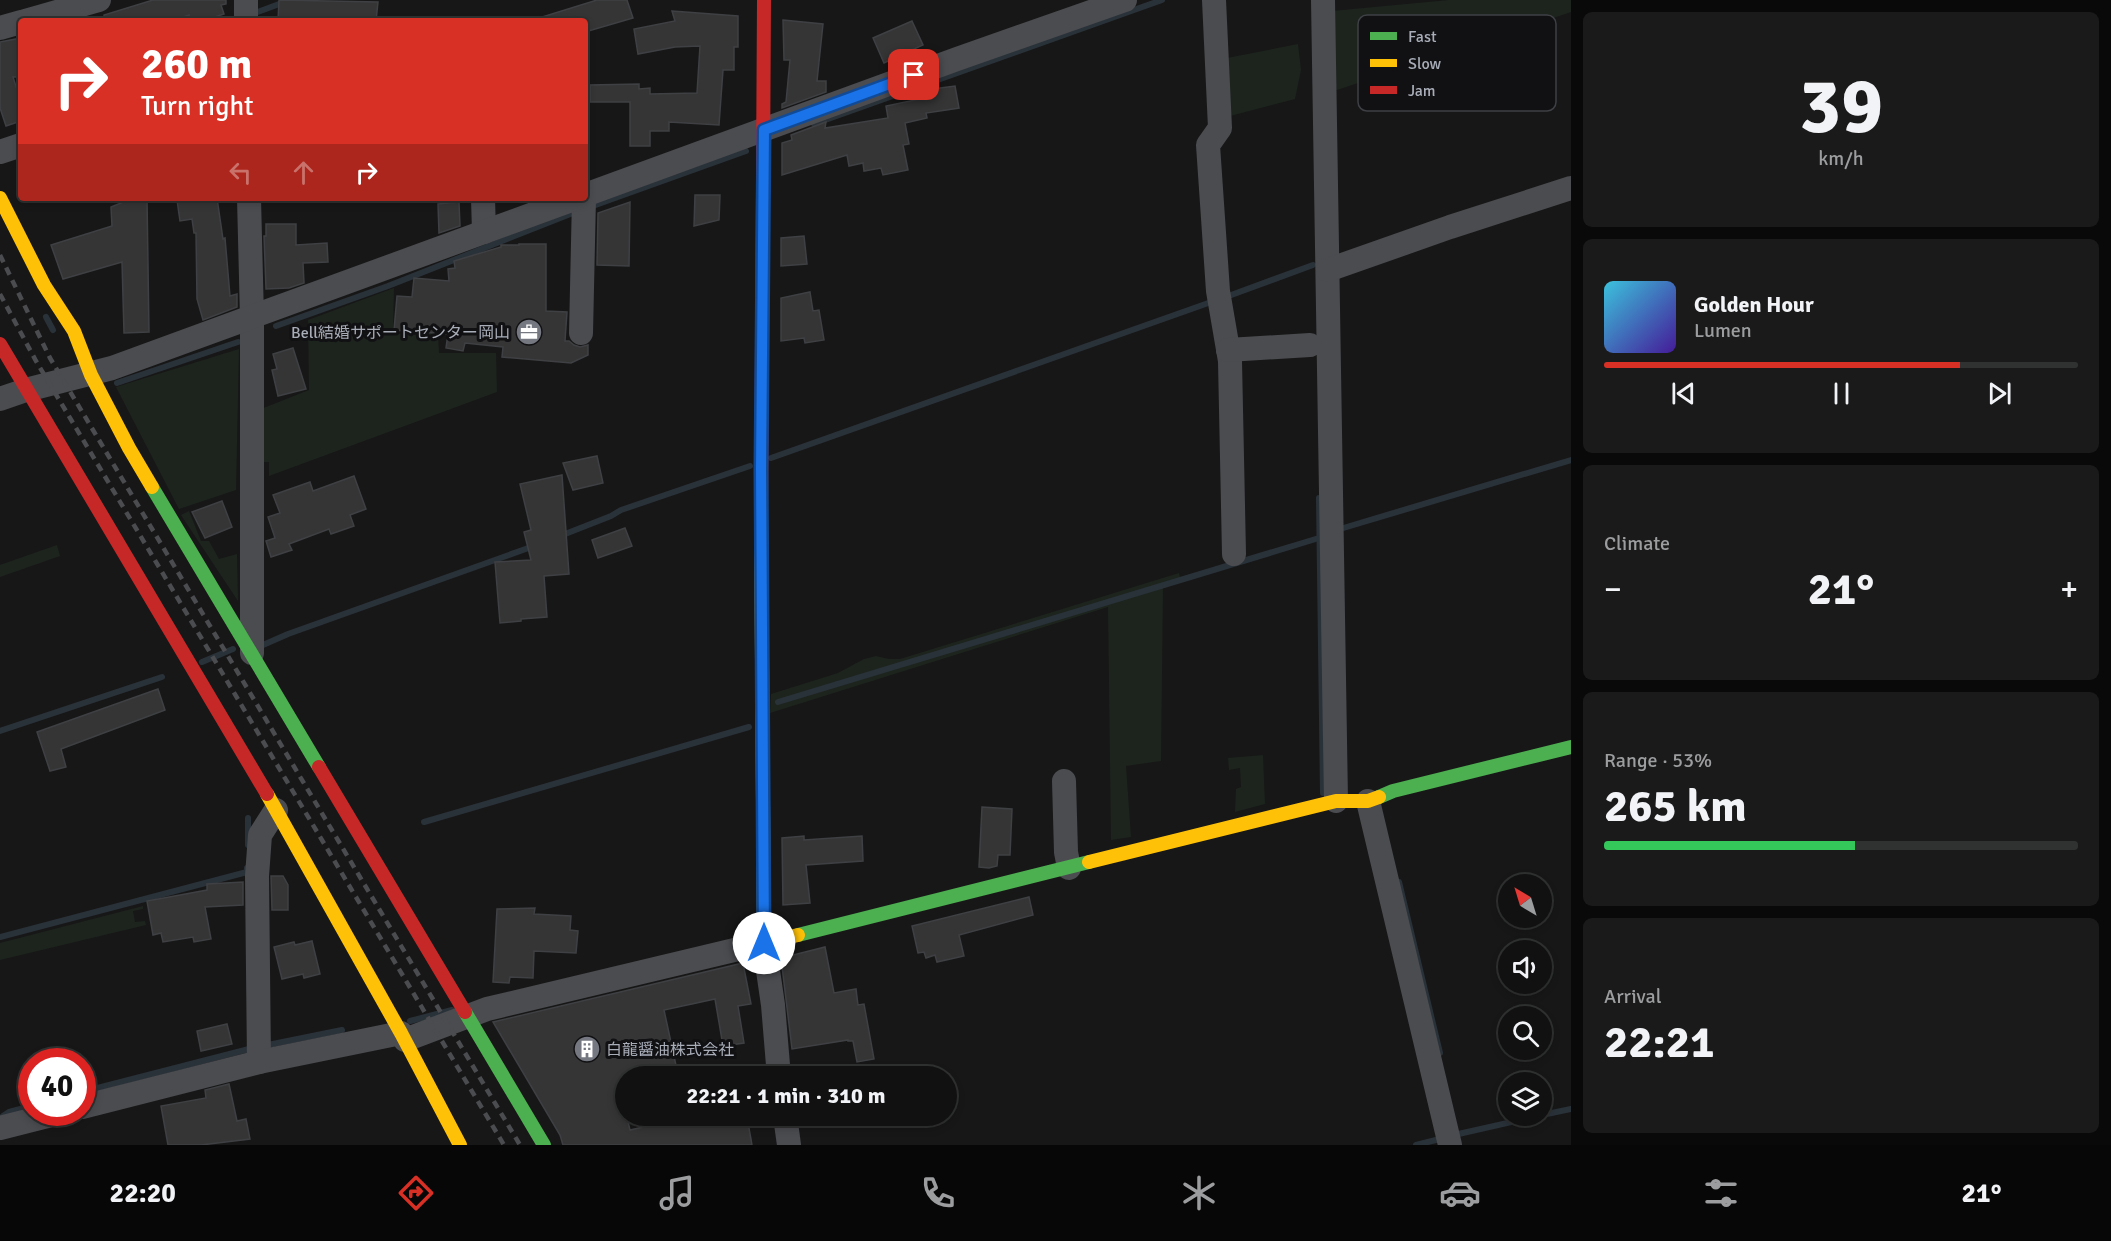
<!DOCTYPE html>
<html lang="en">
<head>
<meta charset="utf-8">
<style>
	body { margin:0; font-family:Signika,"Noto Sans JP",sans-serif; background:#1a1a1a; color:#f1f3f6; height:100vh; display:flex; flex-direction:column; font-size:22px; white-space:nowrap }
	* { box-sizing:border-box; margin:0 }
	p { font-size:20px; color:#9c9d9f }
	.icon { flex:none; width:33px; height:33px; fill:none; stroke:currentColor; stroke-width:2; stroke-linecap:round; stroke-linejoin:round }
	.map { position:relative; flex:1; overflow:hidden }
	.drawer { display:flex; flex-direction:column; gap:12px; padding:12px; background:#090909; width:540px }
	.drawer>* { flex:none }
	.banner { position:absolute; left:18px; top:18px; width:570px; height:183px; border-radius:6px; box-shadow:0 3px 9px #0003,0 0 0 2px #303131; background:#d93025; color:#fff; overflow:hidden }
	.needle { width:39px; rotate:322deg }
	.buttons { position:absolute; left:1498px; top:874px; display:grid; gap:12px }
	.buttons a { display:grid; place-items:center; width:54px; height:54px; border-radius:50%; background:#111; box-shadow:0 3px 9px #0003,0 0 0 2px #303131; font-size:30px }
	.speed { position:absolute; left:18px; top:1048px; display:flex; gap:12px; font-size:30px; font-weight:700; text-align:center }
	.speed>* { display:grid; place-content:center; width:78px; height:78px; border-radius:50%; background:#111; box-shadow:0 3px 9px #0003,0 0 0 2px #303131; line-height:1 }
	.speed .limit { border:9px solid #d22; background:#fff; color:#111 }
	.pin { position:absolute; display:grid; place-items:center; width:51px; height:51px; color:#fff; margin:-26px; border-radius:12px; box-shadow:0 3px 9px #0006 }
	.me { position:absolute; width:66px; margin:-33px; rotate:0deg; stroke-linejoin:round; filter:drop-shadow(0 0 4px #0008) }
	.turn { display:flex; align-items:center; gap:21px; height:126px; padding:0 24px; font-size:27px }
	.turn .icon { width:78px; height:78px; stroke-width:2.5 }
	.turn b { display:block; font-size:42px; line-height:51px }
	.lanes { display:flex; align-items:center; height:57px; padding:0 24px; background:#0003; justify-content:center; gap:30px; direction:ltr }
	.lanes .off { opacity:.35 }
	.big { font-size:45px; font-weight:800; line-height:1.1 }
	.drawer .widget { flex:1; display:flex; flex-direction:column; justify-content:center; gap:9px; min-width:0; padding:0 21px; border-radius:9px; background:#1a1a1a }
	.drawer .dial { align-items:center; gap:0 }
	.dial b { font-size:78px; line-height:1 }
	.song { display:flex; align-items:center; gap:18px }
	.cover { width:72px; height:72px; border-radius:9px; background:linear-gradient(135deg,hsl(190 70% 55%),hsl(260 70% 35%)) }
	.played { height:6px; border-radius:3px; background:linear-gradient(90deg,#d93025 75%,#303131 75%) }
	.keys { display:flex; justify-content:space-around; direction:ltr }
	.heat { display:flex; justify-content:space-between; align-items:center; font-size:33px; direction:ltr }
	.charge { height:9px; border-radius:4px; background:linear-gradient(90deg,#34c759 53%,#303131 0) }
	.trip { position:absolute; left:615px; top:1066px; width:342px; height:60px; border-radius:30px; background:#111; box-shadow:0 3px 9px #0003,0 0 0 2px #303131; font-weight:800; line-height:60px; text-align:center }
	.dock { display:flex; height:96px; justify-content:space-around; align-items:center; background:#070707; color:#9c9d9f }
	.dock .icon { width:42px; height:42px }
	.dock .selected { color:#d93025 }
	.dock b { font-size:27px; color:#f1f3f6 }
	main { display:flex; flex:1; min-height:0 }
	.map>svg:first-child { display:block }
	.green { fill:#1d241e }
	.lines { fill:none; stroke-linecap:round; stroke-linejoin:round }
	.stream { stroke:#2a3239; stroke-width:6 }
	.building { fill:#353536; stroke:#3f4043; stroke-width:1.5 }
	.street { stroke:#4b4c50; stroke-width:24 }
	.fast { stroke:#4caf50; stroke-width:14 }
	.slow { stroke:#ffc107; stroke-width:14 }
	.jam { stroke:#c62828; stroke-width:14 }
	.rail { stroke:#4b4c4f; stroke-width:4.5; stroke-dasharray:8 6; stroke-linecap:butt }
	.route-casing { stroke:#114b97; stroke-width:15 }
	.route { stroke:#1a73e8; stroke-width:10 }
	.labels { text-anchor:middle; stroke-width:6; stroke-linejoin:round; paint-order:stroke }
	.poi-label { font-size:16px; fill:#a8adb8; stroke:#111113; text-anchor:end }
	.key { fill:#111113; stroke:#3e4045; stroke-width:1.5 }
	.key-label { font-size:16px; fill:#a8adb8 }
</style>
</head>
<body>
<main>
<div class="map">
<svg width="1571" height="1145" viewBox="0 0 1571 1145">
	<rect width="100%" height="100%" fill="#171717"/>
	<!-- green -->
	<g class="green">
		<path d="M1449,0H1571V12L1334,91L1332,11Z"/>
		<path d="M1298,44L1301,70L1295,99L1230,116L1227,58Z"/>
		<path d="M394,288L393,334L438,333L439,353H496L497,392L269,476V462H260L261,409L309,390L308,320Z"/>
		<path d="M239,349L236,490L179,509L116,387Z"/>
		<path d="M189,511L201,541H209L219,559L237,554L238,601L181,515Z"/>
		<path d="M57,545L60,556L0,577V565Z"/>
		<path d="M1179,573L1181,581L1163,587L1161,761L1126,766L1131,837L1111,840L1108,607L770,713L771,694L838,673L864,659L876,656L889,659H900Z"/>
		<path d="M1263,755L1265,804L1235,812L1236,789L1241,787L1240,768L1229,770L1228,758Z"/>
		<path d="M143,906V909L133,911L135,922L145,921L146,925L0,960V943Z"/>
	</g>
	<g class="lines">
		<!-- stream -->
		<g class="stream">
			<path d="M255,13L290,0"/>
			<path d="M0,99L21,92"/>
			<path d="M814,124L1162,0"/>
			<path d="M590,207L746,151"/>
			<path d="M1223,298L1313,265"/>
			<path d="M46,317L53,330"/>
			<path d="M276,326L388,286L578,211"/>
			<path d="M117,383L238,342"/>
			<path d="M771,458L1214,301"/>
			<path d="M1319,498L1323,793"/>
			<path d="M1340,529L1571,460"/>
			<path d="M560,536L611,516L621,510L750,466"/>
			<path d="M263,645L288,634L534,546"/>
			<path d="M202,662L233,649"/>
			<path d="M778,702L1319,538"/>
			<path d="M0,731L162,677"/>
			<path d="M424,822L749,727"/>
			<path d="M248,845V818"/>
			<path d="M1399,882L1440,1053"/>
			<path d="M0,937L247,872V868"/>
			<path d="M410,1021L452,1010"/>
			<path d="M263,1046L342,1030"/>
			<path d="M82,1092L253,1048"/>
			<path d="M1542,1115L1571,1109"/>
			<path d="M3,1116L9,1112L32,1106"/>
			<path d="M1454,1135L1538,1116"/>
			<path d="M1416,1145L1444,1138"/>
		</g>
	</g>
	<!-- building -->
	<g class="building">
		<path d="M153,0H226V4L221,5L224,14L202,21H191L189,15L172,21H104V15Z"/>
		<path d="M279,0L378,2L376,21H278Z"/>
		<path d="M597,0H627L633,18L585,32V21H542V17Z"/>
		<path d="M672,11L738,16V47H734V70H723L719,125L669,122V131H650V146H630V102H590V85L639,84V89L650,88V94L697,93L700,46L675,47L638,54L634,29L675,21Z"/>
		<path d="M783,20L823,24L817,81H826V92L782,108V104L786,102L790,60H784Z"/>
		<path d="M912,21L923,45L884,63L873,38Z"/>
		<path d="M21,38V77H13L21,102V121L6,126L0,108V42Z"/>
		<path d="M955,86L959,108L926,113L927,118L905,123L909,144L903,145L908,170L883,175L881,168L864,171L863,163L849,166L847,155L782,175V143L792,140L791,135L826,122L825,128L888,118L886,106L934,96L933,89Z"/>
		<path d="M695,195H720L719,220L694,226Z"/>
		<path d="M119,198H147L149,332L124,333L122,262L63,279L51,245L112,226L111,207L121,203Z"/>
		<path d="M191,198H217L223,239L225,238L230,296L237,294V307L203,320L197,299L196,233H194L192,219L180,221L177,200Z"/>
		<path d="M459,202L460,226L439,233L438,204Z"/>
		<path d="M630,202L629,266L597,265L598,213Z"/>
		<path d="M266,224H296V245L327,243L328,262L303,263L304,283L289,288L266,289L264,236H266Z"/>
		<path d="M804,236L807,264L781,266V238Z"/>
		<path d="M519,244H546V311L567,312L565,341H569L574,345L580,347L588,345V355L571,363L502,357L503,347L465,343L463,351L446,348L448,334L394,330L397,296L412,297L414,278L449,281L448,269L455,268L454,261L501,247V245H519Z"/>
		<path d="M810,292L813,311L819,310L824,340L805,343L804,338L781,341V298Z"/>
		<path d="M293,348L306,389L278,396L272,370L277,369L273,354Z"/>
		<path d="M597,456L603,483L573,490L563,463Z"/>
		<path d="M562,475L569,574L544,576L547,617L521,619V621L500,623L495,562L531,560L524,532L531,530L520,484Z"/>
		<path d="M354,476L366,509L350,515L354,526L331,534L329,529L289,544L292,550L271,557L266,541L275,538L268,517L280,513L273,495L310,482L313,491Z"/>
		<path d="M222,501L232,527L205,538L192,512Z"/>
		<path d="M625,528L632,546L598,558L592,540Z"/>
		<path d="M158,689L165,710L61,749L66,767L50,771L37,732Z"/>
		<path d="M982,807L1012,809L1010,855H998L997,866L989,868L979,867Z"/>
		<path d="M804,836V840L862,836L863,861L806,865L810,903L783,905L782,838Z"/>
		<path d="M271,876H283L288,885V910H272Z"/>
		<path d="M243,882V905L205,907L211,939L194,942L193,937L163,942L161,933L153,935L147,901L207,890V884Z"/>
		<path d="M1029,897L1033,915L959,935L964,956L937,962L935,955L926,958L924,952L918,953L912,926Z"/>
		<path d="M535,908L534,914L571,916L570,930L578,931L576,953L534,951L533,978L510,977L509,983L493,982L497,909Z"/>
		<path d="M312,941L320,974L304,978L303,974L282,979L274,947L294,942L295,945Z"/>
		<path d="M825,947L834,993L856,989L858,1005L864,1004L874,1059L857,1062L853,1041H848V1040L792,1049L781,958Z"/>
		<path d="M743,963L751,1004L738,1006L744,1043L723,1046L715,999L664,1010L677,1070L665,1073L666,1077H626V1092L621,1093L630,1130L691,1116H736L737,1119L747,1117L752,1145H563L560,1135L493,1022Z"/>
		<path d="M227,1024L232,1044L201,1051L197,1031Z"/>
		<path d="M229,1084L237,1121L246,1119L250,1139L201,1145H168L161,1106L206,1098L205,1090Z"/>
	</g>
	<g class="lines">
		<!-- street -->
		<g class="street">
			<path d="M246,0V21"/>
			<path d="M1214,0L1220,128L1208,145L1218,291L1230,361L1234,554"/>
			<path d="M1323,0L1336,801"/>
			<path d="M25,21L99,0"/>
			<path d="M0,28L21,22"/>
			<path d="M0,152L21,145"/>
			<path d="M585,195L957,59L1125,0"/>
			<path d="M249,198L252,318V653"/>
			<path d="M483,198L484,232"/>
			<path d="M1328,270L1450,227L1571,188"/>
			<path d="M581,333L584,198"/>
			<path d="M1228,350L1310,345"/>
			<path d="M0,399L26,390L112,368L577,198"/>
			<path d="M1064,781L1066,852L1069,868"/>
			<path d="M1368,801L1450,1145"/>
			<path d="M405,1040L487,1009L764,943L773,1005L779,1077"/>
			<path d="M259,1062L257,876L260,835L276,810"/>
			<path d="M82,1107L259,1062L401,1033"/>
			<path d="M785,1116L789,1145"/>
			<path d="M0,1128L59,1113"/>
		</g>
		<!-- fast -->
		<g class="fast">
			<path d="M152,487L319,767"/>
			<path d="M1379,797L1393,791L1571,747"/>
			<path d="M798,935L1089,862"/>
			<path d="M465,1012L544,1145"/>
		</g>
		<!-- slow -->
		<g class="slow">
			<path d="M0,198L44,285L74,331L91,375L129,448L152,487"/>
			<path d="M761,518L764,943L798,935"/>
			<path d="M267,794L401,1033L460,1145"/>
			<path d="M1089,862L1336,801H1368L1379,797"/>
		</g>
		<!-- jam -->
		<g class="jam">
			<path d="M0,344L267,794"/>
			<path d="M761,518L764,0"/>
			<path d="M319,767L465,1012"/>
		</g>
		<!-- rail -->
		<g class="rail">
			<path d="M0,255L50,358L520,1145"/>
			<path d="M0,294L36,361L504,1145"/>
		</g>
	</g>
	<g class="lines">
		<defs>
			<path id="route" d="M764,943L761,469L764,130L914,75"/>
		</defs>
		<!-- route casing -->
		<use href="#route" class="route-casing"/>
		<!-- route -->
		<use href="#route" class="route"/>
	</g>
	<!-- icons -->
	<defs>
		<symbol id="office-disc" viewBox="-11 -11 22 22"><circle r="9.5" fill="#757880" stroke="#111113"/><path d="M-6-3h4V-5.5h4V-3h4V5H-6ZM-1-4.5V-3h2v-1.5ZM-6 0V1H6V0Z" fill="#fff"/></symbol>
		<symbol id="building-disc" viewBox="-11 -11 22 22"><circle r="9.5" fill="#757880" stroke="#111113"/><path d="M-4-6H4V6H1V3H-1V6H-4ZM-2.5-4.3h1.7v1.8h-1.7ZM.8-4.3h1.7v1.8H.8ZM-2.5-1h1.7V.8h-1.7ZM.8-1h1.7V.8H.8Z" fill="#fff"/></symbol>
	</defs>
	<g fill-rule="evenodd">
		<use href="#office-disc" x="514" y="317" width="30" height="30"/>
		<use href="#building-disc" x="572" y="1034" width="30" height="30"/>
	</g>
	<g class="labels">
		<!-- poi labels -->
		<g class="poi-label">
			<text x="510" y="338">Bell結婚サポートセンター岡山</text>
			<text x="606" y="1055" text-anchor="start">白龍醤油株式会社</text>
		</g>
	</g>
	<!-- legend -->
	<rect x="1358" y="15" width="198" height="96" rx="9" class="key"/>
	<rect x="1370" y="32" width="27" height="8" fill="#4caf50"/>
	<rect x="1370" y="59" width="27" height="8" fill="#ffc107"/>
	<rect x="1370" y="86" width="27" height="8" fill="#c62828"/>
	<g class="key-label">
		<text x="1408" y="42">Fast</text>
		<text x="1408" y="69">Slow</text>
		<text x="1408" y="96">Jam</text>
	</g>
</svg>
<div class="buttons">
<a><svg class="needle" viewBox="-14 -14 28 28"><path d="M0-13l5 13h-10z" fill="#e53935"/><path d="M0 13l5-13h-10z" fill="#9c9d9f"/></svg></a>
<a><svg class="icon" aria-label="sound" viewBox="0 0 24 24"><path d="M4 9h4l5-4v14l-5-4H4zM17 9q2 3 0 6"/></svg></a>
<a><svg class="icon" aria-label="search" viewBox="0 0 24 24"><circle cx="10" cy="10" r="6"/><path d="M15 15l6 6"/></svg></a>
<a><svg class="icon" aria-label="layers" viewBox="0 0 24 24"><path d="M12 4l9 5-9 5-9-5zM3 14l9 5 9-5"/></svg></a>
</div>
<div class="speed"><div class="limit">40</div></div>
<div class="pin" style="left:914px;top:75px;background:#d93025"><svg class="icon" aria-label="arrive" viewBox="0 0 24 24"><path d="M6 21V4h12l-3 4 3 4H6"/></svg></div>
<svg class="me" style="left:764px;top:943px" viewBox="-20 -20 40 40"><circle r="19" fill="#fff"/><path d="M0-13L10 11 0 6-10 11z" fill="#1a73e8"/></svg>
<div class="trip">22:21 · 1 min · 310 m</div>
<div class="banner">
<div class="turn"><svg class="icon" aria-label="right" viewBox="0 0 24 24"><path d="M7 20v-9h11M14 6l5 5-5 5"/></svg><div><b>260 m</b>Turn right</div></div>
<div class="lanes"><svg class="icon off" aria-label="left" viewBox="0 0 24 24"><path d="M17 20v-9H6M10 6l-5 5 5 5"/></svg><svg class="icon off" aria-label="ahead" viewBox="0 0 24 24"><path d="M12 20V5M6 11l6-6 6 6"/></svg><svg class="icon" aria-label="right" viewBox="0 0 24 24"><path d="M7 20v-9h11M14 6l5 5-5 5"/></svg></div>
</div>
</div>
<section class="drawer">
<div class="widget dial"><b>39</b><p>km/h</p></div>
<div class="widget">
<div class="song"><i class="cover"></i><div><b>Golden Hour</b><p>Lumen</p></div></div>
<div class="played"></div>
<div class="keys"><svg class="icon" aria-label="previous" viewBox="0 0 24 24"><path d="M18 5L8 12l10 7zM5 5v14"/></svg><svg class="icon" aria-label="pause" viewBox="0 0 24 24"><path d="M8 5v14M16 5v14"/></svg><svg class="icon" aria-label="next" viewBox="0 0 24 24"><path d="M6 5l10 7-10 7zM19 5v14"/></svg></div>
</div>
<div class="widget"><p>Climate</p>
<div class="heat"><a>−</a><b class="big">21°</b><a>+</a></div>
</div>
<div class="widget"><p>Range · 53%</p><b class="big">265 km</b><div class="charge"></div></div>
<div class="widget"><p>Arrival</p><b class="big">22:21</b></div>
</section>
</main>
<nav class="dock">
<b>22:20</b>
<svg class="icon selected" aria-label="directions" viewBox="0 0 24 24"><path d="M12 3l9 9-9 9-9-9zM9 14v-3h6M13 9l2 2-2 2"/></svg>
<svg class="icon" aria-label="music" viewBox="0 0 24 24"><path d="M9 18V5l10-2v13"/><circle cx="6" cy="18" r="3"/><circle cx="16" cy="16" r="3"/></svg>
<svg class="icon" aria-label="phone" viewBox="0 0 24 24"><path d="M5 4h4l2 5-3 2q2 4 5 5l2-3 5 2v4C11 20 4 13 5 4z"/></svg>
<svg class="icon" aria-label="climate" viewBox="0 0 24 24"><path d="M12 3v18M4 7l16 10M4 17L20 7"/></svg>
<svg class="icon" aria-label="car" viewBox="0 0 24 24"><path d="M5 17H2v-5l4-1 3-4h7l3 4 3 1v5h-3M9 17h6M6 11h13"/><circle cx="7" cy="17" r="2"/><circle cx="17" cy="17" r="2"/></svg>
<svg class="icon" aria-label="filters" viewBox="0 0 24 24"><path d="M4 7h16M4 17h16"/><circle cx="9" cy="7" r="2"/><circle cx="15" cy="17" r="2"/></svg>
<b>21°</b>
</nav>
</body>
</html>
